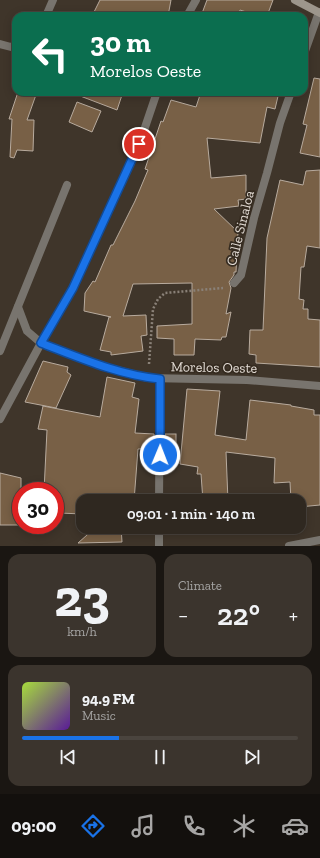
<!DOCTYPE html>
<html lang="en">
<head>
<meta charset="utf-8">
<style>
	body { margin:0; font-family:"Zilla Slab",serif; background:#3b342d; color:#f1f3f6; height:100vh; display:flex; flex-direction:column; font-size:15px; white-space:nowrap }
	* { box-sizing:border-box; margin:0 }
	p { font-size:13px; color:#a7a6a5 }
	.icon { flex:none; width:22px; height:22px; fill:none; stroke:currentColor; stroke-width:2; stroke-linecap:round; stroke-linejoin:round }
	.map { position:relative; height:546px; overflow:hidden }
	.sheet { display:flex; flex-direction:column; gap:8px; padding:8px; background:#1a1612; flex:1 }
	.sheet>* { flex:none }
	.hud { position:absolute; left:12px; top:12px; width:296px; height:84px; border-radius:12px; box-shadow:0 2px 10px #0003,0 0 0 1px #4a443e; background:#0b6e4f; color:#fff; overflow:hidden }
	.speed { position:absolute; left:12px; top:482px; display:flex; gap:8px; font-size:20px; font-weight:700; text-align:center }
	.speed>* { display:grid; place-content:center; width:52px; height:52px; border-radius:50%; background:#2f2820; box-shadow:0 2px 10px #0003,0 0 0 1px #4a443e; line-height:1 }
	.speed .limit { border:6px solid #d22; background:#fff; color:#111 }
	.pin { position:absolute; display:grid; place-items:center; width:34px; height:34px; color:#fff; margin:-17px; border:2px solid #fff; border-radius:50%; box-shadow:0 1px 4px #0007 }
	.me { position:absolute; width:44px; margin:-22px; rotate:1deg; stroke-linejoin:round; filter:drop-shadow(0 0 3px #0008) }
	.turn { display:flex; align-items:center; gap:14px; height:84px; padding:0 12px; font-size:18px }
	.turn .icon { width:52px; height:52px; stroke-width:2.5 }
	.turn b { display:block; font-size:28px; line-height:34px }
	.big { font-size:30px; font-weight:600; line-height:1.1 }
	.sheet .card { flex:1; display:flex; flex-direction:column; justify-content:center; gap:6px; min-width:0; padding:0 14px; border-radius:12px; background:#3b342d }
	.sheet .dial { align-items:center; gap:0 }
	.dial b { font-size:52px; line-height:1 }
	.song { display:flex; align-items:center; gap:12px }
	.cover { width:48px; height:48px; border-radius:6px; background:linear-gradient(135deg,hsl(80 70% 55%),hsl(270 70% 35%)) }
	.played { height:4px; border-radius:2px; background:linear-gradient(90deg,#1a73e8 35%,#4a443e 35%) }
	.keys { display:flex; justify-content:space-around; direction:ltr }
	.heat { display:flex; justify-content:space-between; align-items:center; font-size:22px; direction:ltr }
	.sheet .tiles { flex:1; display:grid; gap:8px; grid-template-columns:1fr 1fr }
	.card:last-child { grid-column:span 2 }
	.trip { position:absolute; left:76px; top:494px; width:230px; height:40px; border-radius:12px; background:#2f2820; box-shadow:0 2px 10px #0003,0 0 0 1px #4a443e; font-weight:600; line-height:40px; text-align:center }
	.menu { display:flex; height:64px; justify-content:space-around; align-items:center; background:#13100d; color:#a7a6a5 }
	.menu .icon { width:28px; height:28px }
	.menu .current { color:#1a73e8 }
	.menu b { font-size:18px; color:#f1f3f6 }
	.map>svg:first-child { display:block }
	.building { fill:#786046; stroke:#b8ab9e }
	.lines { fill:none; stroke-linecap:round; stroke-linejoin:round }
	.path { stroke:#8a8178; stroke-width:2.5; stroke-dasharray:2 2; stroke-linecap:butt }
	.street { stroke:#78746e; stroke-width:8 }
	.secondary { stroke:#9d968c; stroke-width:8 }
	.route-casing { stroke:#114b97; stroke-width:10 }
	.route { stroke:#1a73e8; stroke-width:7 }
	.labels { text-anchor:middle; stroke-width:3.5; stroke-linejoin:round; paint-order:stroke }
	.street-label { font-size:14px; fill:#e3dcd5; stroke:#352b20 }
</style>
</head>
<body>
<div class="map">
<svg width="320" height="546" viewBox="0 0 320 546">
	<rect width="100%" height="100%" fill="#3f352a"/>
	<!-- building -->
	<g class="building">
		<path d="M100,0H171L168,16H92Z"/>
		<path d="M207,0H273L267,16H259L240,10L238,16H201Z"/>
		<path d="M314,78L320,79V157L300,153L307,125L303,124Z"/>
		<path d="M18,92H37L27,120H34L33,151L17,150L14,158L10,157L12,119H9Z"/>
		<path d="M75,92H123L117,110L75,94Z"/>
		<path d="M201,92H279L275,109L267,107L260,143L207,138L211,178L246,175V199L238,200L239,206L214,209L238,232L236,272H234V275L229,282L231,288L226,314L231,312L226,337H222L221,340L195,339L194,355H174V339L157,338V326L192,324V283L133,284L123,316L146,315L147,335L141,336L143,351L111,355V352L100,350L109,317H111L84,311L85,293L93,281L95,282L111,245H113L135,201L148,170L145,169L161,121L163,122L171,100L196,107Z"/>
		<path d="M77,102L101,111L92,132L69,122Z"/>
		<path d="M320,170V248L307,246L304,267H301L299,299L304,300L303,309H308V319L320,320V367L256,363V355L249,354L250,330H263L267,238L280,180L303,185L306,171Z"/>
		<path d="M43,361L68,367L67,372L71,375L56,408L25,402Z"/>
		<path d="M107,377L135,383L132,397L139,399L135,433L154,434V448L138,449L134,501H83V514L59,513V495L55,494V491H44L47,430L38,429L43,406L100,417Z"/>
		<path d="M187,389L220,391L215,435L246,440L250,400L291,405V406L314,410V415H320V505L299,507V501H291L290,482L274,483L275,458L226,452L228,501H203L201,474H197L198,467L180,464Z"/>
		<rect x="165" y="434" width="11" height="14"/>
		<path d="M0,473L21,478V525H0Z"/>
		<path d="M96,527H129H121L122,542L78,543Z"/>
	</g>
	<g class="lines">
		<!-- path -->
		<path class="path" d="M149,364L153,309L158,299L165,293L223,288"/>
		<!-- street -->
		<g class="street">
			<path d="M46,16L53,0"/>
			<path d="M187,16L196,0"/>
			<path d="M0,44L11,47L16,45"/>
			<path d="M304,54L319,12"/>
			<path d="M234,283L241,275L254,218L267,173L280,123L291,92"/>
			<path d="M18,307L27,331L41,343L101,366L148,378L247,380L320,386"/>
			<path d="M0,351L67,185"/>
			<path d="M0,419L41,343L73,288L139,145L157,92"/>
			<path d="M159,501L160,379"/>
			<path d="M159,546V527"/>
			<path d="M289,546L320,540"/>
		</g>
		<!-- secondary -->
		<path class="secondary" d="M295,0L320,13"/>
	</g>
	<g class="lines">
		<defs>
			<path id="route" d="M139,144L73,288L41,343C80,358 119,375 160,379V455"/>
		</defs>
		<!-- route casing -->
		<use href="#route" class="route-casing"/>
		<!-- route -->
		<use href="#route" class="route"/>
	</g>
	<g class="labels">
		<!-- street labels -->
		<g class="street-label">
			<text transform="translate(240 228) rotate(-76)" y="5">Calle Sinaloa</text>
			<text transform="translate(214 367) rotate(1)" y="5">Morelos Oeste</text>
		</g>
	</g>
</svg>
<div class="speed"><div class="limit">30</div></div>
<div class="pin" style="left:139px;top:144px;background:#d93025"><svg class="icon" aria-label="arrive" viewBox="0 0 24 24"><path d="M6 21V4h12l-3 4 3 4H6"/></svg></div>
<svg class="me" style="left:160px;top:455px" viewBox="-20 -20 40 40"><circle r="17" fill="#1a73e8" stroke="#fff" stroke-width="3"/><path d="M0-11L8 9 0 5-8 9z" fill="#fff"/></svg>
<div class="trip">09:01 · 1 min · 140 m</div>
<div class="hud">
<div class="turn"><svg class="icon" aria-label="left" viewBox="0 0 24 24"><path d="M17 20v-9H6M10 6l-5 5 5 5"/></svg><div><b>30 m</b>Morelos Oeste</div></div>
</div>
</div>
<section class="sheet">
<div class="tiles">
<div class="card dial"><b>23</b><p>km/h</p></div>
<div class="card"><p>Climate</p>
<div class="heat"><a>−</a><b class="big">22°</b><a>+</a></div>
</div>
<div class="card">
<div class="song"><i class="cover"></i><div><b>94.9 FM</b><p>Music</p></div></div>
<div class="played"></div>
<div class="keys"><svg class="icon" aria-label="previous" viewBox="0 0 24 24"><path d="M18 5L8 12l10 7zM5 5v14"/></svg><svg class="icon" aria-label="pause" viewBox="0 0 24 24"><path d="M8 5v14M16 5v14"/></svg><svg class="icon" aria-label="next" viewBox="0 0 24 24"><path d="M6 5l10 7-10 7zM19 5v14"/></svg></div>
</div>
</div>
</section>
<nav class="menu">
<b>09:00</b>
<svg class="icon current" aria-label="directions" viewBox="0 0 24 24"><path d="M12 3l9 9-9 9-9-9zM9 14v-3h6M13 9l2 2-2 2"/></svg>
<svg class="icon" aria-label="music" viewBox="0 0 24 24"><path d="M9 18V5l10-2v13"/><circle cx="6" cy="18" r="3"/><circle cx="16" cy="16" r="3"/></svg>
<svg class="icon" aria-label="phone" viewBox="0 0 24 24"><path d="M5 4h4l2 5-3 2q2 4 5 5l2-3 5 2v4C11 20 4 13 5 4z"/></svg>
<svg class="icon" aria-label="climate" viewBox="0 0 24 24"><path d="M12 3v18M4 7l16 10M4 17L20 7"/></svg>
<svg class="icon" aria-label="car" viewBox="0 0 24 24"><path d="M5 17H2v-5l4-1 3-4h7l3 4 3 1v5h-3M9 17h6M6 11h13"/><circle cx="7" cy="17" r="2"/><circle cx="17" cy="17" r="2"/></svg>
</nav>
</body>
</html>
